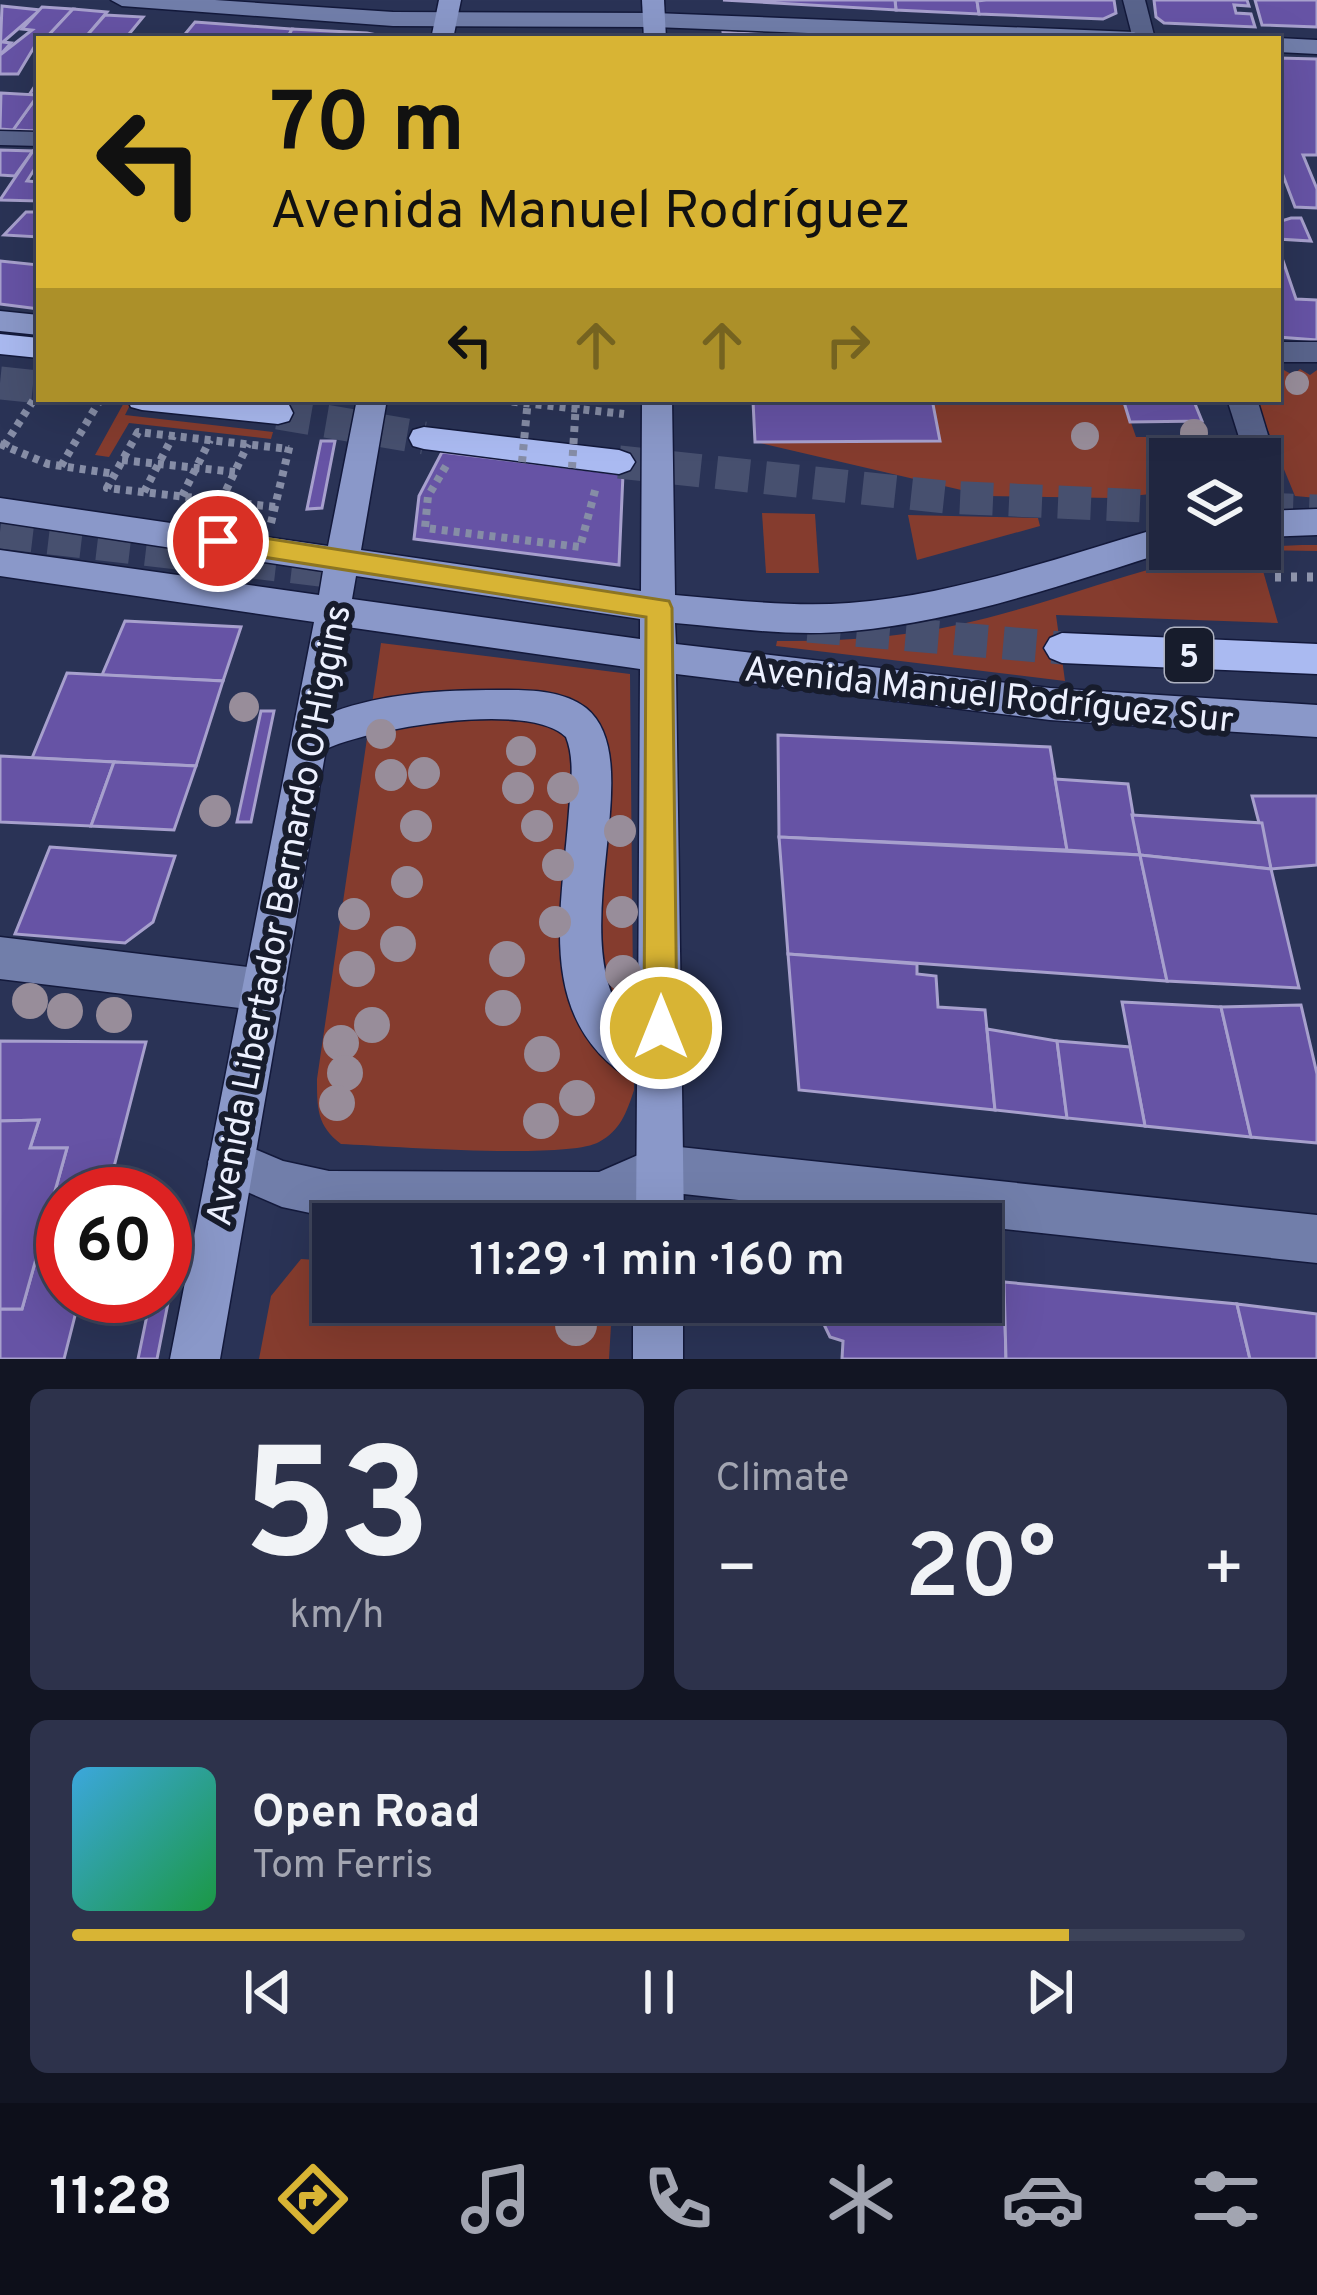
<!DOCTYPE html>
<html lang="en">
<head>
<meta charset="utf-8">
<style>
	body { margin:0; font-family:Overpass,sans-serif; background:#2d324b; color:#f1f3f6; height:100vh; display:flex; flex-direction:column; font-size:45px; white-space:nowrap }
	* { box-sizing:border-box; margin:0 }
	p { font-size:39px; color:#a2a5b1 }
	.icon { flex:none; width:66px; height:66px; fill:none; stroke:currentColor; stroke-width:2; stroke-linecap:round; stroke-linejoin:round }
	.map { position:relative; height:1359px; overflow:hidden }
	.drawer { display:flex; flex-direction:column; gap:30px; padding:30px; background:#121523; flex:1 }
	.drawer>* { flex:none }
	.hud { position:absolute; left:36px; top:36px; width:1245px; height:366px; border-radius:0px; box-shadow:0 12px 48px #0002,0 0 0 3px #3d4359; background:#d8b434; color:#111; overflow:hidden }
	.buttons { position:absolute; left:1149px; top:438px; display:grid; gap:24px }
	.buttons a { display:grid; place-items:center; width:132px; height:132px; border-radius:0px; background:#202640; box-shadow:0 12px 48px #0002,0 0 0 3px #3d4359; font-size:60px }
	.speed { position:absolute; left:36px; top:1167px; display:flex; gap:24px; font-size:60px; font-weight:700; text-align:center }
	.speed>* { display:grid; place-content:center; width:156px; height:156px; border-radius:50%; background:#202640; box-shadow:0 12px 48px #0002,0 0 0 3px #3d4359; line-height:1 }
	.speed .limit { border:18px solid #d22; background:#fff; color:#111 }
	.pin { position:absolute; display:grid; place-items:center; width:102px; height:102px; color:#fff; margin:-51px; border:6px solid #fff; border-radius:50%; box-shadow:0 3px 12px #0007 }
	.me { position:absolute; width:132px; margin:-66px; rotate:0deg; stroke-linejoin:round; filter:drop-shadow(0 0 9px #0008) }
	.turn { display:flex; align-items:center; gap:42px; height:252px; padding:0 36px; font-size:54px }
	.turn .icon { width:156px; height:156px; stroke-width:2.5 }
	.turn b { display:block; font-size:84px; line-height:102px }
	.lanes { display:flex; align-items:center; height:114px; padding:0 36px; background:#0003; justify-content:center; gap:60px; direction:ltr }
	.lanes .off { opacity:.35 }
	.big { font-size:90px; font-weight:600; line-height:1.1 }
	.drawer .card { flex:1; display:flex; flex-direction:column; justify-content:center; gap:18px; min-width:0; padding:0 42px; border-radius:18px; background:#2d324b }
	.drawer .dial { align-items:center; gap:0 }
	.dial b { font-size:156px; line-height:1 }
	.song { display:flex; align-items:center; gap:36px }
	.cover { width:144px; height:144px; border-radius:18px; background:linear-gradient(135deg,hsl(200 70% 55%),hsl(140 70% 35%)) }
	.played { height:12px; border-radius:6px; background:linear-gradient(90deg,#d8b434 85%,#3d4359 85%) }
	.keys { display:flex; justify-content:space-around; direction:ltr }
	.heat { display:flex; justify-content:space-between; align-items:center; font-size:66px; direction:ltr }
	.drawer .tiles { flex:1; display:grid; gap:30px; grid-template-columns:1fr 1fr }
	.card:last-child { grid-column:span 2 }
	.trip { position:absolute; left:312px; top:1203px; width:690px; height:120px; border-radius:0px; background:#202640; box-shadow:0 12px 48px #0002,0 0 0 3px #3d4359; font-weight:600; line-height:120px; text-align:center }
	.tabs { display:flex; height:192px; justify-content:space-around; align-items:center; background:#0d0f1a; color:#a2a5b1 }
	.tabs .icon { width:84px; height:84px }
	.tabs .selected { color:#d8b434 }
	.tabs b { font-size:54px; color:#f1f3f6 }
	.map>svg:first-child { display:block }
	.green { fill:#853c2e }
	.building { fill:#6653a5; stroke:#a7a0cd; stroke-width:3 }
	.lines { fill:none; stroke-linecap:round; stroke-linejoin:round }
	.highway-tunnel { stroke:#47506f; stroke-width:33; stroke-dasharray:33 16; stroke-linecap:butt }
	.street-casing { stroke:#13193b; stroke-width:3 }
	.secondary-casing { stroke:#13193b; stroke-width:3 }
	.primary-casing { stroke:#13193b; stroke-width:3 }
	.highway-casing { stroke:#13193b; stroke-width:3 }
	.path { stroke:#868da6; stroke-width:8; stroke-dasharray:6 6; stroke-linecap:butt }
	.street { fill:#59648c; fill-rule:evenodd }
	.secondary { fill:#717eaa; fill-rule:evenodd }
	.primary { fill:#8a98c9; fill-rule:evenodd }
	.highway { fill:#aabaf1; fill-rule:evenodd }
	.rail { stroke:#9197af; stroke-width:9; stroke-dasharray:6 10; stroke-linecap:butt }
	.path-bridge { stroke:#868da6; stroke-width:8; stroke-dasharray:6 6; stroke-linecap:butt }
	.tree { fill:#988d9a }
	.route { fill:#d8b434; stroke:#8c7522; stroke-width:3 }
	.labels { text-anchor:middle; stroke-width:12; stroke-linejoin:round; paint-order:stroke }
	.shield { fill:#171c2c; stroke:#adb1c0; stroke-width:3 }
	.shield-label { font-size:33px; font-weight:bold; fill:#edf1ff }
	.street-label { font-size:36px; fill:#edf1ff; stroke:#171c2c }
</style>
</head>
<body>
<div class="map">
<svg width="1317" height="1359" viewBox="0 0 1317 1359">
	<rect width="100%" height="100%" fill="#2a3356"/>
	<!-- green -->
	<g class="green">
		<path d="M1282,369L1293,375L1300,369L1310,375L1317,370V498L1295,496L1255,399H1278Z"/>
		<path d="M126,399H133L125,415L273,432L271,439L129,423L109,457L95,455Z"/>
		<path d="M932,399H1123L1136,437H1218L1223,459H1170V492L1113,498L987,496L756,442L939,441Z"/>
		<path d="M762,513L815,514L819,573H766Z"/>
		<path d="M908,515L1038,518L1040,526L917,560Z"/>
		<path d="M1317,545V551L1257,550L1278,623L1056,615L1065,681L776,646L777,641C848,642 918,636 987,618C1107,587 1190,544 1317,545Z"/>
		<path d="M381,643L630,674L634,1090C627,1112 620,1131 599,1142C567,1160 387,1146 341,1144C317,1126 317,1108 317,1079Z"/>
		<path d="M301,1259L333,1261V1302H599L611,1325L609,1359H259L271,1296Z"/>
	</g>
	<!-- building -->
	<g class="building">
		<path d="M895,0H986V2L977,1L979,14L896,10Z"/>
		<path d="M895,0L896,10L723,0Z"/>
		<path d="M986,0H1114L1116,13L1103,19L979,14L977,1Z"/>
		<path d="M1154,0H1247L1249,6L1234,5L1236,13L1251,14L1255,27L1164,23L1156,17Z"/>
		<path d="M1255,0H1317V27L1262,25Z"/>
		<path d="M2,6L40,10L3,42L11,43L0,55Z"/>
		<path d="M42,7L73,9L45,39H39L18,74H0V55L32,30L22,29Z"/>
		<path d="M73,9L107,12L84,39H45Z"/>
		<path d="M105,15L143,17L125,39H84Z"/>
		<path d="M195,22L292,29L287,39H181Z"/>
		<path d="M292,29L367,33L387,37L287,39Z"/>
		<path d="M723,32L737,33L862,39H724Z"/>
		<path d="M1278,58L1317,59V155H1303L1317,189V208L1295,207L1278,162Z"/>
		<path d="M37,83H39V131L13,130L38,95H29Z"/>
		<path d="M1,93L38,95L13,130L0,129Z"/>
		<path d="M0,150L33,151L15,176L0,175Z"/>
		<path d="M33,151L39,152V170H34L27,181L39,182V201L0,200Z"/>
		<path d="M26,212H39V237L4,235Z"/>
		<path d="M1291,218H1301L1311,241L1278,239V222Z"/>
		<path d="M1278,246L1296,299L1317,300V340L1278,337Z"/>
		<path d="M0,261L39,265V309L0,304Z"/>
		<path d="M932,399L940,441L755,442L753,401Z"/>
		<path d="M1123,399H1193L1202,421L1130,422Z"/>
		<path d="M321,441H335L322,508L307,509Z"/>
		<path d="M442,452L623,474L619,565L414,539L419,496Z"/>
		<path d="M125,621L241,627L223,681L102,675Z"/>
		<path d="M67,673L223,681L196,766L32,758Z"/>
		<path d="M261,711H274L251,822H237Z"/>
		<path d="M778,735L1050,747L1067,850L779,837Z"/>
		<path d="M0,756L114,762L91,826L0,822Z"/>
		<path d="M114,762L196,766L174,830L91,826Z"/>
		<path d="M1055,779L1128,784L1140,855L1067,850Z"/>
		<path d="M1252,796H1317V865L1271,869Z"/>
		<path d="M1132,815L1262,823L1271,869L1140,855Z"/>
		<path d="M779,837L1140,855L1167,981L788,954Z"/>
		<path d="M50,847L175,856L153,922L125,943L15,934Z"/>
		<path d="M1140,855L1271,869L1299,988L1167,981Z"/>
		<path d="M788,954L917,964V974L936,976L938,1007L985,1010L995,1110L799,1090Z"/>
		<path d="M1122,1002L1221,1007L1251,1137L1145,1126Z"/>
		<path d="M1301,1005L1317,1074V1143L1251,1137L1221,1007Z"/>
		<path d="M987,1029L1057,1041L1067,1118L995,1110Z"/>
		<path d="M0,1041L146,1042L107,1194H63V1296H80L64,1359H0V1309H22L67,1148H30L39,1120L0,1121Z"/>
		<path d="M1057,1041L1130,1047L1145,1126L1067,1118Z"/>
		<path d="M39,1120L30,1148H67L22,1309H0V1121Z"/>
		<path d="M165,1247H179L157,1359H138L151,1296H165Z"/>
		<path d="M981,1279L1004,1282L1006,1359H842L843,1341L830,1337L818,1312L819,1302H981Z"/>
		<path d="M1004,1282L1237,1304L1250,1359H1006Z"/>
		<path d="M1237,1304L1317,1314V1359H1250Z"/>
	</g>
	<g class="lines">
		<!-- highway-tunnel -->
		<g class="highway-tunnel">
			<path d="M0,383L39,387"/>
			<path d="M278,413L424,438"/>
			<path d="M619,462L945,497L1170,507"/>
			<path d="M1260,509L1317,511"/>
			<path d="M0,532L354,574"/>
			<path d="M808,626L1062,648"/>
		</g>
		<defs>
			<g id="street">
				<path d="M1123,0H1145L1155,39H1133Z"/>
				<path d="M0,131L39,132V146L0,145Z"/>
				<rect x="1278" y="342" width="39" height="20"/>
				<path d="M1227,399H1257L1271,445L1266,453H1244Z"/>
			</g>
			<g id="secondary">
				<path d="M111,0H215L393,12L654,13L1134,32L1145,39H965L654,27L393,26L122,6Z"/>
				<path d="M1278,38L1317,40V54L1278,52Z"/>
				<path d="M0,937L264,969L279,975L285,990L279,1005L264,1011L0,979Z"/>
				<path d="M231,1139L283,1161L329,1171L599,1172L661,1145L1317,1215V1263L665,1192L599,1218L329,1217L282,1207L215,1178L208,1162L215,1146Z"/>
			</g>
			<g id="primary">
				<path d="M439,0H461L453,39H431Z"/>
				<path d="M642,0H664L666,39H644Z"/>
				<path d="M0,311L39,315V335L0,331Z"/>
				<path d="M357,399H387L361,550L641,591L642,399H672L675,595C733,600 791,607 849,603C958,595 1065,555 1170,525V549H1176C1071,582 962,621 852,631C793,637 733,628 675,623L676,644L1050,688L1317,705V737L1050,720L676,674L684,1224H636L637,1083C533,1023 562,912 569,811C571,787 575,759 566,737C529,700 371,728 326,749L220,1359H170L314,622L0,576V550L319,595L323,571L0,522V498L328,546ZM356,576L640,619V639L352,599ZM347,627L640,669L638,1032C551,955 655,764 586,708C562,689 525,690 497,690C442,690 384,693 333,712Z"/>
				<path d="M1317,509V535L1260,537V511Z"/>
				<rect x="633" y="1302" width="50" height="57"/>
			</g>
			<g id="highway">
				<path d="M0,334L39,338V358L0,354Z"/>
				<path d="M127,399H247L289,405L293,413L289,421L278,424L142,410L131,407Z"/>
				<path d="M424,427L619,450L630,454L635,462L630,470L619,474L424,449L413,446L409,438L413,430Z"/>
				<path d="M1062,633L1317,644V674L1062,663L1050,658L1044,648L1050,638Z"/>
			</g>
		</defs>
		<!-- street casing -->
		<use href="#street" class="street-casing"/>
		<!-- secondary casing -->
		<use href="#secondary" class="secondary-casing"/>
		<!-- primary casing -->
		<use href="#primary" class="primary-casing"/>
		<!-- highway casing -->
		<use href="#highway" class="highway-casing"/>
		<!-- path -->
		<g class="path">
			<path d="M488,399L624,414"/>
			<path d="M0,444L48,464L115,474"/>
			<path d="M4,446L38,393"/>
			<path d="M122,460L235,472"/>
			<path d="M61,466L100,400"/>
			<path d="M446,466L428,496L425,528L580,547L596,487"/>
			<path d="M144,492L173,436"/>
			<path d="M182,496L210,440"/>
			<path d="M221,501L248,444"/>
			<path d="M275,507L107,488L138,432L289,449"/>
			<path d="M271,523L290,444"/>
		</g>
		<!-- street -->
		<use href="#street" class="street"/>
		<!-- secondary -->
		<use href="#secondary" class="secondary"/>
		<!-- primary -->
		<use href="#primary" class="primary"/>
		<!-- highway -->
		<use href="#highway" class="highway"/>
		<!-- rail -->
		<path class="rail" d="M1275,577H1317"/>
		<!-- path-bridge -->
		<g class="path-bridge">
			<path d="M522,462L528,399"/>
			<path d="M572,468L576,402"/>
		</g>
	</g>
	<!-- trees -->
	<g class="tree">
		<circle cx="1297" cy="383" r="12"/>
		<circle cx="1194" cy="433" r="14"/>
		<circle cx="1085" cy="436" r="14"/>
		<circle cx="244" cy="707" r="15"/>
		<circle cx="381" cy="734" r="15"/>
		<circle cx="521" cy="751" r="15"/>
		<circle cx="424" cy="773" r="16"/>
		<circle cx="391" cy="775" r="16"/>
		<circle cx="518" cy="788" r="16"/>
		<circle cx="563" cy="788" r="16"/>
		<circle cx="215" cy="811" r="16"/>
		<circle cx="416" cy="826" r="16"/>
		<circle cx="537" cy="826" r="16"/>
		<circle cx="620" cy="831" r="16"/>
		<circle cx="558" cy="865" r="16"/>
		<circle cx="407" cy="882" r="16"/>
		<circle cx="622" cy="912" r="16"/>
		<circle cx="354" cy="914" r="16"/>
		<circle cx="555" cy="922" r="16"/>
		<circle cx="398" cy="944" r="18"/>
		<circle cx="507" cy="959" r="18"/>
		<circle cx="357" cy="969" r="18"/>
		<circle cx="623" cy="973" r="18"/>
		<circle cx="30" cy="1001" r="18"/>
		<circle cx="503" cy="1008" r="18"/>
		<circle cx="65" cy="1011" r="18"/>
		<circle cx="114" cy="1015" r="18"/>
		<circle cx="372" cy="1025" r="18"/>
		<circle cx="341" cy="1043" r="18"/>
		<circle cx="542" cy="1054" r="18"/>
		<circle cx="345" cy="1073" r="18"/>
		<circle cx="577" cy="1098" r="18"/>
		<circle cx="337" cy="1103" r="18"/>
		<circle cx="541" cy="1121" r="18"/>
		<circle cx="576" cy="1325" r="21"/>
	</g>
	<!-- route -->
	<path class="route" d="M218,531L669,601L672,608L677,1028L672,1039L661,1044L649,1039L644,1028L646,617L218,550L205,541Z"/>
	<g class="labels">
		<!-- shield labels -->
		<rect class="shield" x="1165" y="628" width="48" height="54" rx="9"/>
		<g class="shield-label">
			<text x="1189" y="667">5</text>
		</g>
		<!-- street labels -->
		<g class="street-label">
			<text transform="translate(989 693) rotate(6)" y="13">Avenida Manuel Rodríguez Sur</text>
			<text transform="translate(277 915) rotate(-79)" y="13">Avenida Libertador Bernardo O'Higgins</text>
		</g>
	</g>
</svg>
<div class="buttons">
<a><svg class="icon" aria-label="layers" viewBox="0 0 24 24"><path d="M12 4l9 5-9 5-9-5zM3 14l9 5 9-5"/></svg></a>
</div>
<div class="speed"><div class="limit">60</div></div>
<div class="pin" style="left:218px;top:541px;background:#d93025"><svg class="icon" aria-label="arrive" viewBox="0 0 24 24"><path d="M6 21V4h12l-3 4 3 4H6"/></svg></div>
<svg class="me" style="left:661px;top:1028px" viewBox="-20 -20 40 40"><circle r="17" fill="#d8b434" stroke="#fff" stroke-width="3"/><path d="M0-11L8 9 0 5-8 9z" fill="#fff"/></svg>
<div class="trip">11:29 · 1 min · 160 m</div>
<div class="hud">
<div class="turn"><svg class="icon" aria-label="left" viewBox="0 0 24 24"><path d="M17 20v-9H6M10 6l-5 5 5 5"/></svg><div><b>70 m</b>Avenida Manuel Rodríguez</div></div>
<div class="lanes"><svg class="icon" aria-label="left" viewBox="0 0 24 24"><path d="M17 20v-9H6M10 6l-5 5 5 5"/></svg><svg class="icon off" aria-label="ahead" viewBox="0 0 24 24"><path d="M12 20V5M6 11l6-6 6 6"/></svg><svg class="icon off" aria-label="ahead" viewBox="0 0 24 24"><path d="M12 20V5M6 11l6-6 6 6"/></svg><svg class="icon off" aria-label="right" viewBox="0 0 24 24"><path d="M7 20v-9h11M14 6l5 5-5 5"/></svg></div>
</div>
</div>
<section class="drawer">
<div class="tiles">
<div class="card dial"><b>53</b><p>km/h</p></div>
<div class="card"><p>Climate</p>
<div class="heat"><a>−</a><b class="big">20°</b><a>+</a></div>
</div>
<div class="card">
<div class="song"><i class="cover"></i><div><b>Open Road</b><p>Tom Ferris</p></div></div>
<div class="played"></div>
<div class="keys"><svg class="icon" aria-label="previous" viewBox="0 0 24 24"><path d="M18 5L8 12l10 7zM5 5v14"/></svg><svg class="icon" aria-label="pause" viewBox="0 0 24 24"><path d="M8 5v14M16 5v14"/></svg><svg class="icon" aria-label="next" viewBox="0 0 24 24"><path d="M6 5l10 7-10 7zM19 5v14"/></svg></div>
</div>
</div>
</section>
<nav class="tabs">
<b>11:28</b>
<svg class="icon selected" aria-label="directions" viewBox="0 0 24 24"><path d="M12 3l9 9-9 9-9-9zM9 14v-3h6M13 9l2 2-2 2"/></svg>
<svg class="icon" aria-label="music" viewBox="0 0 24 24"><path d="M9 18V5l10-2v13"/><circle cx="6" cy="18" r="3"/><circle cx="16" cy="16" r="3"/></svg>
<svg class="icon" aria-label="phone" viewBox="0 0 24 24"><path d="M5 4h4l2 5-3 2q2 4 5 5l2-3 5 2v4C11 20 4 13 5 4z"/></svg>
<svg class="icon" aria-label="climate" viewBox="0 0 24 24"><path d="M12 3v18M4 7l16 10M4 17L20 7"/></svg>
<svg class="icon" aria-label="car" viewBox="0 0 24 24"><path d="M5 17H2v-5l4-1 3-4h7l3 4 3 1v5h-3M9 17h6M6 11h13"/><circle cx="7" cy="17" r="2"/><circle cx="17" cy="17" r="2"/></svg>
<svg class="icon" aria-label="filters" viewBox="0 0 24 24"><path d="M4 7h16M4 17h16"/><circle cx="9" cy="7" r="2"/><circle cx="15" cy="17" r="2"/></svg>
</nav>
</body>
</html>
